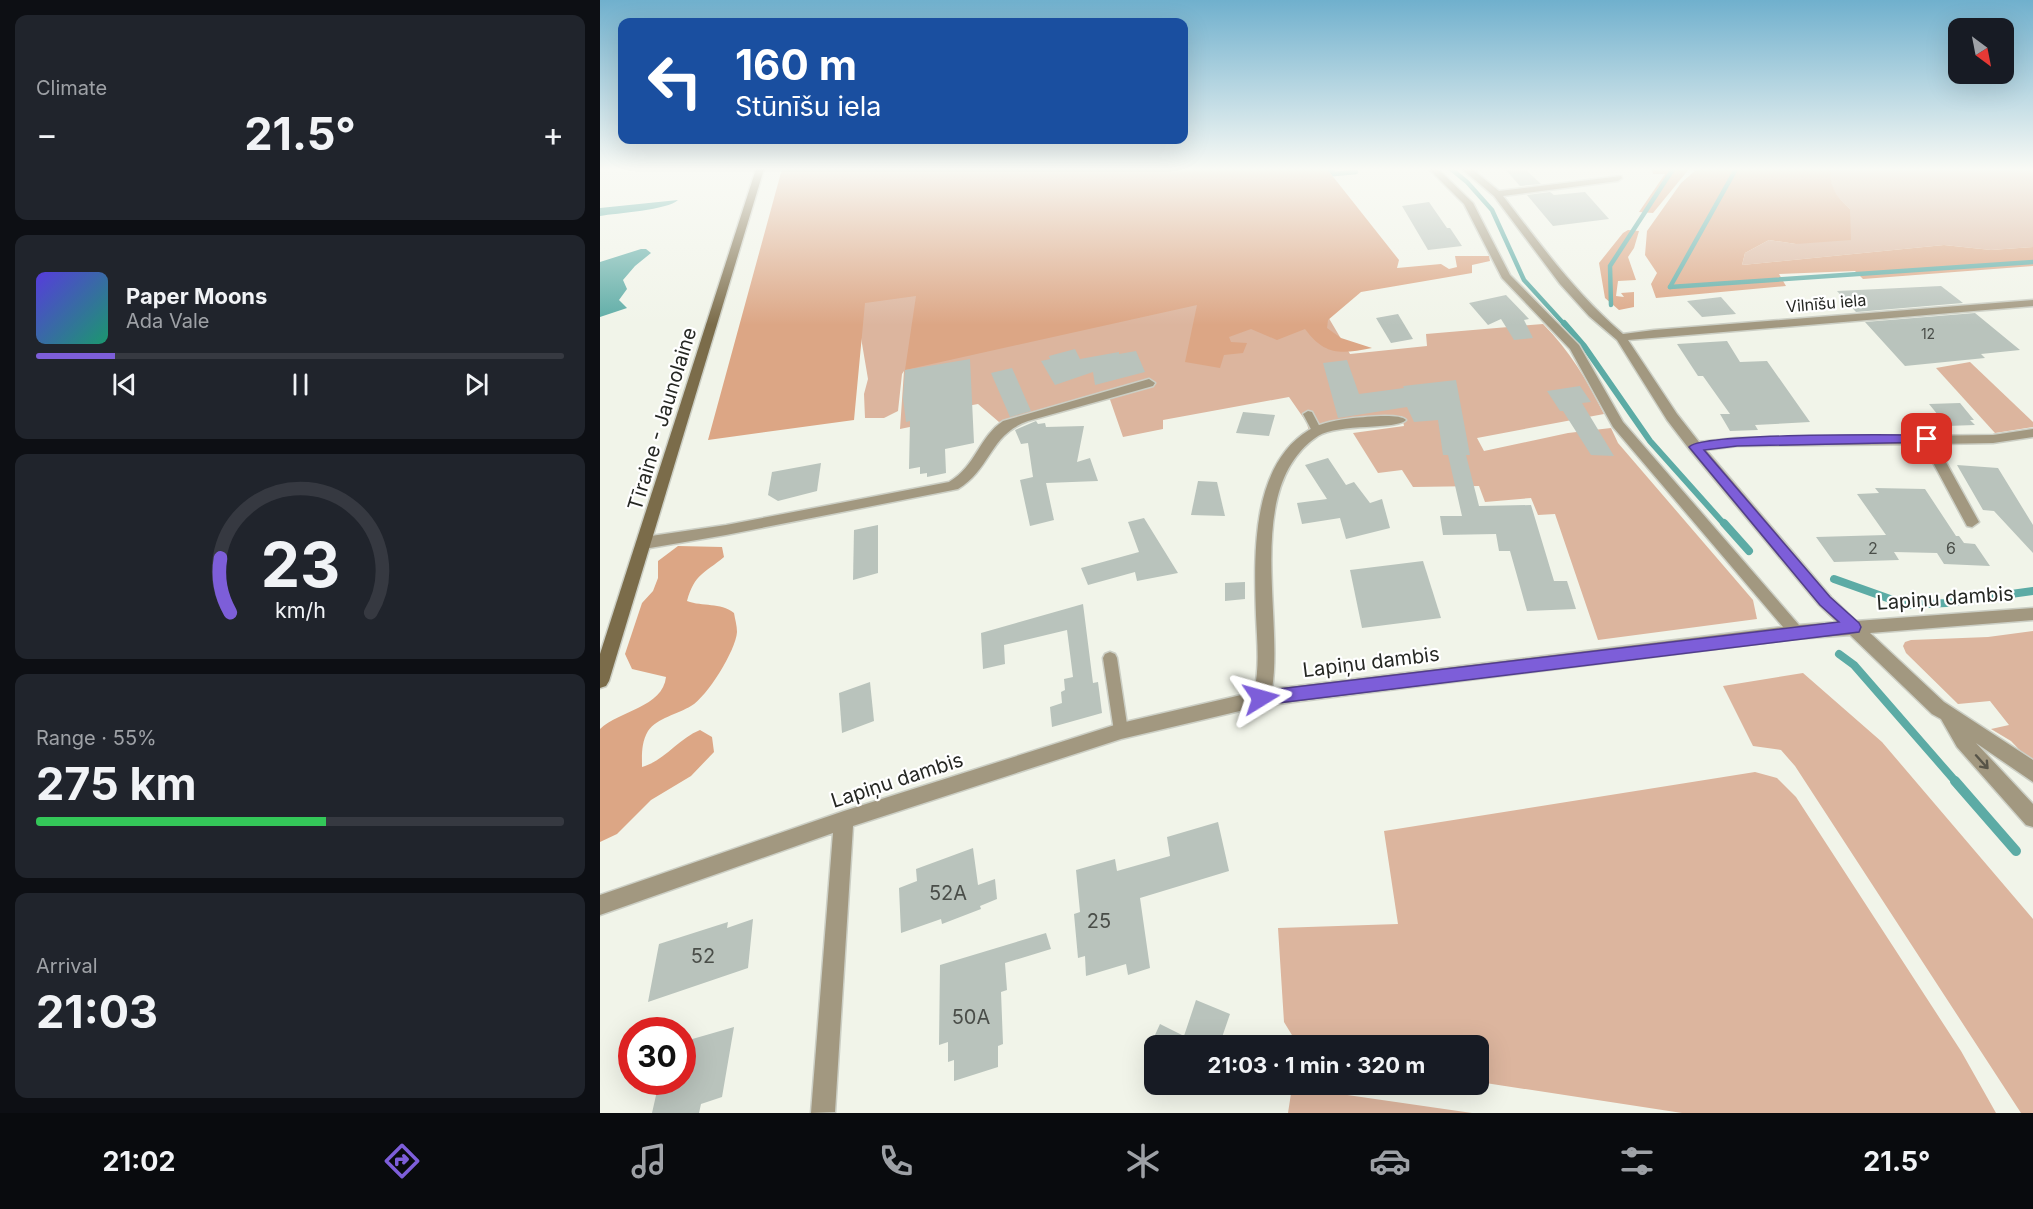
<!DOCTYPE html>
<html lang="en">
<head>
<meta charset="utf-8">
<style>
	body { margin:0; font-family:Inter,sans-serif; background:#20242c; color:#f1f3f6; height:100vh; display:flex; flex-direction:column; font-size:22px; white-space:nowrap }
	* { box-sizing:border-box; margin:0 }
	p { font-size:20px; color:#9ea1a6 }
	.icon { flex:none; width:33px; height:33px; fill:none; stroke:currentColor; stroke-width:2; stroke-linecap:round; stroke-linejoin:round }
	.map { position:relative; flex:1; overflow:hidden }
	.details { display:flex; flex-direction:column; gap:15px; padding:15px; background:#0d0f14; width:600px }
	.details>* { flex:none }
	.hud { position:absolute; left:18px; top:18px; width:570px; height:126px; border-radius:12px; box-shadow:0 6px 24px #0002; background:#1a4fa0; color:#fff; overflow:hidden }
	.needle { width:39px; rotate:148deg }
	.fabs { position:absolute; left:1348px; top:18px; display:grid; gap:12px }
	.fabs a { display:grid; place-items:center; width:66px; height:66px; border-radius:12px; background:#171b24; box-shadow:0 6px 24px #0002; font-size:30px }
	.speed { position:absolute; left:18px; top:1017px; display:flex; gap:12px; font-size:30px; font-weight:700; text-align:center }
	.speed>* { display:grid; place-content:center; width:78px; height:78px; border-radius:50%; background:#171b24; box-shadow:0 6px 24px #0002; line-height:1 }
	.speed .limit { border:9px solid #d22; background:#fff; color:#111 }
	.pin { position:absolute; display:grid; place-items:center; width:51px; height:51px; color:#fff; margin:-26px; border-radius:12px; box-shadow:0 3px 9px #0006 }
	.me { position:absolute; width:66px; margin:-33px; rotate:82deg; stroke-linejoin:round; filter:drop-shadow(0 0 4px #0008) }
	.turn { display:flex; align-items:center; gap:21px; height:126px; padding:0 18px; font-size:27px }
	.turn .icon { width:78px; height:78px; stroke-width:2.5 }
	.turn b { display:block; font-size:42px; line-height:51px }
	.big { font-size:45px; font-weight:700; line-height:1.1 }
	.details .tile { flex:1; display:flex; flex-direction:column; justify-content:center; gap:9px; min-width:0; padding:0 21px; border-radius:12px; background:#20242c }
	.details .dial { align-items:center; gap:0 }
	.dial svg { height:156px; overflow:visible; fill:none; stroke:#363941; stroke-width:7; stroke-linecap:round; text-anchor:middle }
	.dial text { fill:#f1f3f6; stroke:none }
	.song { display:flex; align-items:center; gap:18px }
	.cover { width:72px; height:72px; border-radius:9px; background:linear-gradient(135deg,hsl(250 70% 55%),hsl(160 70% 35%)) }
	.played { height:6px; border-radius:3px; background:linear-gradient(90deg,#7d5ed9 15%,#363941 15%) }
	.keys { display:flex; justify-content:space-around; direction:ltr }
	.heat { display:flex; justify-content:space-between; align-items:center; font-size:33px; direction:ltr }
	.charge { height:9px; border-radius:4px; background:linear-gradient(90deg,#34c759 55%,#363941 0) }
	.trip { position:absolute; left:544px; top:1035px; width:345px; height:60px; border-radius:12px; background:#171b24; box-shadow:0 6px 24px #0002; font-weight:700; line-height:60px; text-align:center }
	.dock { display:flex; height:96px; justify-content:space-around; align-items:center; background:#090b0e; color:#9ea1a6 }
	.dock .icon { width:42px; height:42px }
	.dock .selected { color:#7d5ed9 }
	.dock b { font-size:27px; color:#f1f3f6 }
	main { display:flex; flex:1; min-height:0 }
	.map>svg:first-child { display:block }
	.green { fill:#dcb59e }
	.forest { fill:#dca685 }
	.water { fill:#5caba5 }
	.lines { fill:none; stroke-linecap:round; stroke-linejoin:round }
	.stream-far3 { stroke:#5caba5; stroke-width:4.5 }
	.stream-far2 { stroke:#5caba5; stroke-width:6 }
	.stream-far1 { stroke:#5caba5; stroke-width:8 }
	.stream { stroke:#5caba5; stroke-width:10 }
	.building { fill:#b9c3bc }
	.service-casing { stroke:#cccfc5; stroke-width:3 }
	.minor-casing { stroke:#cccfc5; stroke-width:3 }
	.secondary-casing { stroke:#cccfc5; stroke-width:3 }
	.service { fill:#a29880; fill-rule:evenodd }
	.minor { fill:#a29880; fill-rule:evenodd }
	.secondary { fill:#7b6c4a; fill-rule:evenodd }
	.oneway { stroke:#575448 }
	.route { fill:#7d5ed9; stroke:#513d8d; stroke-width:1.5 }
	.labels { text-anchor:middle; stroke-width:4.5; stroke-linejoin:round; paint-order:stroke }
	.far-number-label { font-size:14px; fill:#4a4e49 }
	.far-street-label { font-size:16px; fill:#252723; stroke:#fff }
	.number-label { font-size:16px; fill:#4a4e49 }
	.street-label { font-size:20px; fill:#252723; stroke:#fff }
	.near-number-label { font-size:20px; fill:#4a4e49 }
</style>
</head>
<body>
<main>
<section class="details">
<div class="tile"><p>Climate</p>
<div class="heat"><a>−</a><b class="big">21.5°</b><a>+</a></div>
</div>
<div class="tile">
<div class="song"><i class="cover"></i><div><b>Paper Moons</b><p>Ada Vale</p></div></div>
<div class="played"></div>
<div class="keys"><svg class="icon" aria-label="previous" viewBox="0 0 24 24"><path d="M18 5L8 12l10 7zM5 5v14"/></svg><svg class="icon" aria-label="pause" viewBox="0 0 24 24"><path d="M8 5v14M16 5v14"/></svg><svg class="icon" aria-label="next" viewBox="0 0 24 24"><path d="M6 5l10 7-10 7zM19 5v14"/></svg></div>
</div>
<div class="tile dial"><svg viewBox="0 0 100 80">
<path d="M14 69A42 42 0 1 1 86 69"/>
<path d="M14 69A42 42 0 0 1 9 41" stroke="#7d5ed9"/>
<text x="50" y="56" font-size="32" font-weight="700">23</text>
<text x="50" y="72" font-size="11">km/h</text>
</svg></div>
<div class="tile"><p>Range · 55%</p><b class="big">275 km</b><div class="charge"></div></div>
<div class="tile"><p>Arrival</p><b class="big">21:03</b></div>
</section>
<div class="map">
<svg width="1433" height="1113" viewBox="0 0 1433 1113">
	<rect width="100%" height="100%" fill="#f1f4e9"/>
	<!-- green -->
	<g class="green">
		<path d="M1231,169H1433V247L1391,250L1344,245L1142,265L1145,253L1169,240L1196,244L1249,226L1250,209C1237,197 1228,188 1231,169Z"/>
		<path d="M285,292L597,305L714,293L750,354L827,346L826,334L943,324C970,351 987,380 1004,414L877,438L884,451L968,433L1011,428L1018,443L1153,600L1157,619L998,640L955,514L938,515L931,498L885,502L879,486L813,487L802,470L778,473L753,433L804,426L802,416L734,423L709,432L707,423L689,397L563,420V429L523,437L507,391L399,422L378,404L324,414V424L300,429L304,371L302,374L298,411L284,418H265L264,394L268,379L258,320L261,304Z"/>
		<path d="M1370,362L1433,422V427L1395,433L1336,368Z"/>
		<path d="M1433,631V764L1411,741L1391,729L1409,725L1390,701L1358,704L1306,653L1303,646L1305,642L1311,640L1388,637Z"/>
		<path d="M1203,673L1282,742L1433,919V1113H1421L1195,766L1181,750L1153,746L1123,686Z"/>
		<path d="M1155,772L1177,778L1196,797L1361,1051L1396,1113H1082L879,1082V1046L698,1045L684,1022L678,928L798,924L784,831Z"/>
		<path d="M692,1087L872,1113H688Z"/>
	</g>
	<!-- forest -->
	<g class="forest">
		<path d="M182,169H727L799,260L797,268L841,264L849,269L857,267L855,256H889L890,261L872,265V273L761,292L728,320L727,328L741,338L772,348C741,354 725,356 705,329L677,340L651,329L629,337L631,342L647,343L643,353L624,355L620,368L585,362L597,305L305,370L316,296L265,303L254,420L108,440Z"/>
		<path d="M1052,169H1089L1053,213L1039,212L1065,174H1053Z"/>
		<path d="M1097,169H1231C1229,188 1237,197 1250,209L1251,240L1196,244L1169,240L1145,253L1142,265L1344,245L1391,250L1433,247V266L1263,279L1255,271L1179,274L1186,286L1056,298L1051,284L1057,273L1045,255L1047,231L1081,183Z"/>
		<path d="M1028,230L1039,231L1034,248L1028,257L1036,280L1018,281L1016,296L1024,297L1021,293L1034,292V307L1019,310L1005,298L999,263L1023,233Z"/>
		<path d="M78,546L122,547L124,557C104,574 95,573 87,601C103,607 120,602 134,613C135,619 137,626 137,632C136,650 107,697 91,706C78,714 57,718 48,731C41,743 42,755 42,767C64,761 78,739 100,730L112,737L114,752L91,776L51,800L17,834L0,842V729C19,711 63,707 66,677L32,669L25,654L42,603L53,591L58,578V561Z"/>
	</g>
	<!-- water -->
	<g class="water">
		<path d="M78,200C68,210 17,213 0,216V208Z"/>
		<path d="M41,249H46L51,253L35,266L23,280L27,289L19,300L27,308L0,317V262Z"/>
	</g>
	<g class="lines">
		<!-- stream-far3 -->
		<g class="stream-far3">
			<path d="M730,169L734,174L756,172"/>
			<path d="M851,169L867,182L892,210L924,280L965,325"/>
			<path d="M1070,287L1433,262"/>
			<path d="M1070,287L1136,169"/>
			<path d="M1011,305L1010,266L1073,169"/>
		</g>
		<!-- stream-far2 -->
		<path class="stream-far2" d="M964,323L984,346L1050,441L1125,525"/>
		<!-- stream-far1 -->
		<g class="stream-far1">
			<path d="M1124,523L1149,551"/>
			<path d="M1234,579L1307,605L1346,603L1433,591"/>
			<path d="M1239,654L1254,665L1356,782"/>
		</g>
		<!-- stream -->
		<path class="stream" d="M1355,781L1416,851"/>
	</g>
	<!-- building -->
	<g class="building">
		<path d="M905,169H925L941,184L920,186Z"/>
		<path d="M950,192L954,195L985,192L1009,219L953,226L927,195Z"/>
		<path d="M829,202L847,228H850L862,246L828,250L802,206Z"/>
		<path d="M1341,286L1363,303L1256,312L1237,291Z"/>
		<path d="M906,295L929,319L924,320L933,338L914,340L901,319L888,325L869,303Z"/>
		<path d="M1121,297L1136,314L1102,317L1087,301Z"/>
		<path d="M1375,313L1420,350L1381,354L1385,358L1305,366L1265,322Z"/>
		<path d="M798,314L813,339L791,343L776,318Z"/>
		<path d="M1127,341L1140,362L1167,361L1210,422L1155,425L1158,430L1130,431L1120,414H1130L1103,376H1098L1077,344Z"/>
		<path d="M475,349L480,359L519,352V354L536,351L545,372L495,385L493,372L455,385L441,361L450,359L449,356Z"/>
		<path d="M370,359L374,443L345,449L346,473L327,477V473L320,474V467L309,469L310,421L306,422L303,398L305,370Z"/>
		<path d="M747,360L759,394L804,388L803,386L856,380L870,455H866L879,506L931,505L954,581H967L976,609L927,611L910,551H899L896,534L843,535L840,516H862L848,455H843L838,420L814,422L807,407L738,418L723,363Z"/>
		<path d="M412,368L431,411L410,417L391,373Z"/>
		<path d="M980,386L991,402L982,403L1014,456L991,455L963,411H960L947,391Z"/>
		<path d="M1360,403L1374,420H1370L1375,425L1347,426L1329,404Z"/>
		<path d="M643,412L675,415L669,436L636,433Z"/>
		<path d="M436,421L438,424L445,423L446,427L484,426L477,462L490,458L498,481L446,483L454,520L430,526L420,480L433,477L428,443L421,444L415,430Z"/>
		<path d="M728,458L746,485L754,482L770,503L782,499L790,528L746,539L740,518L702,524L697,503L727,499L705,465Z"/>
		<path d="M221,463L217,491L178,501L168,495L172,472Z"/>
		<path d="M1357,465L1398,468L1433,525V553L1394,511L1383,510Z"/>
		<path d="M598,481L617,482L625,516L591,515Z"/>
		<path d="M1275,488L1325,489L1356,536H1359L1364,543L1375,544L1390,566L1344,564L1337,553L1294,552L1299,560L1234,562L1216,537L1286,535L1257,494L1279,493Z"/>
		<path d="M544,518L578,573L537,581L535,572L488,585L481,568L539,552L528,522Z"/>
		<path d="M278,525V573L253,580L254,530Z"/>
		<path d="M823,561L841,618L762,628L750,570Z"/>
		<path d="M645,582V599L625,601V583Z"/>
		<path d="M483,604L493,683L498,682L502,713L452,727L450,707L462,703L461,692L465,690L464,679L473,677L467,630L404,645L405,664L383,669L381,633Z"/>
		<path d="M270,682L274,721L242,733L239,693Z"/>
		<path d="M618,822L629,871L540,898L550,968L528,975L526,964L486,976L485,956L478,958L474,914L480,912L476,870L515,859L517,871L570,856L567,837Z"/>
		<path d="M373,848L378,885L395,879L397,899L380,906L381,909L342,924L341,919L301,933L299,888L317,881L316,869Z"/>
		<path d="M153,919L148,968L48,1002L59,944L128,922L127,928Z"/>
		<path d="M446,933L451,949L405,963L407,990L401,992L403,1044L398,1046V1067L354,1081V1060L348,1062V1042L339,1045L340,965Z"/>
		<path d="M596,1000L630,1014L619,1046H608L592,1039L605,1046H550L560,1024L584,1036Z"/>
		<path d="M134,1027L122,1097L101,1104L99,1113H52L59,1082H82V1042Z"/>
	</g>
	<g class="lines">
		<defs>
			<g id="service">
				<path d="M708,411L712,412L722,431L721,433L717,434L713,433L703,414Z"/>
				<path d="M510,652L515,654L517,658L528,731L526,736L521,737L516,736L514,731L503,658L505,654Z"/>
			</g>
			<g id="minor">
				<path d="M829,169H838L873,203L910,275L979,345L1023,422L1199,625L1237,622L1219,605L1090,450L1067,420L1017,340L989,316L960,284L894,196L862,169H872L899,191L1021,176L1022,178L1018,181L903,196C941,245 976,294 1023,334L1054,330L1433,300V306L1028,340L1077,414L1099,442L1137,438L1393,435L1433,429V437L1393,443L1336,444L1379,522L1372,527L1367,526L1323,444L1137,446L1106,450L1231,597L1256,621L1433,608V620L1270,633L1344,702L1433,760V782L1376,743L1433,804V827L1426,825L1357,747L1341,719L1332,714L1250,635L1195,639L661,706L521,739L253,826L235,1112L211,1113L233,833L0,915V895L244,811L521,723L654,692C660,667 657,640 656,615C654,555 651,465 709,430C722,422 739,420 753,418C765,417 800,413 806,420C797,430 739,423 718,436C643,486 684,616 672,689L1183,627L1013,427L970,349L902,278L864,204Z"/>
				<path d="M549,379L555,383L553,386L428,421C389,435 392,468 358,489L126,535L44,549L39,547L37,543L39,539L44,537L126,525L349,482C376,466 379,437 403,421Z"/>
			</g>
			<path id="secondary" d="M156,169H164L9,681L6,686L0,688V654Z"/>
		</defs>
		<!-- service casing -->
		<use href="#service" class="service-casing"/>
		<!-- minor casing -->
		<use href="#minor" class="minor-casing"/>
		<!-- secondary casing -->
		<use href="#secondary" class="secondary-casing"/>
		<!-- service -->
		<use href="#service" class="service"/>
		<!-- minor -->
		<use href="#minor" class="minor"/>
		<!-- secondary -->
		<use href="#secondary" class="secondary"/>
	</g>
	<!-- one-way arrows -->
	<defs><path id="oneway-shaft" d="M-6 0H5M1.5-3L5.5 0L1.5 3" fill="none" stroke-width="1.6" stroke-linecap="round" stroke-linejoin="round" transform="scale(1.5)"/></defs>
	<use class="oneway" href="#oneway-shaft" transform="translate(1382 762) rotate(48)"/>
	<!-- sky -->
	<linearGradient id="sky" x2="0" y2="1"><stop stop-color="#70b0cd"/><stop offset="0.52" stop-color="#f9faf5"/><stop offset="1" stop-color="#f9faf5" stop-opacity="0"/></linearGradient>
	<rect width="1433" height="325" fill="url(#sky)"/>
	<!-- route -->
	<path class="route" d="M1327,435L1331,436V442L1137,446L1104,450L1230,597L1259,623L1261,627L1259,632L661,705L656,703L653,698L656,693L661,691L1239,622L1220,605L1089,447C1102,432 1294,435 1327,435Z"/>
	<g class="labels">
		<!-- far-number labels -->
		<g class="far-number-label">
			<text x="1328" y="339">12</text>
		</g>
		<!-- far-street labels -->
		<g class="far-street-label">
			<text transform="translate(1226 303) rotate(-5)" y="6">Vilnīšu iela</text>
		</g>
		<!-- number labels -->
		<g class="number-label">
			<text x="1273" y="554">2</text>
			<text x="1351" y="554">6</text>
		</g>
		<!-- street labels -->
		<g class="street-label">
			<text transform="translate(62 419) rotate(-73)" y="7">Tīraine - Jaunolaine</text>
			<text transform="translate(1345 598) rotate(-4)" y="7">Lapiņu dambis</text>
			<text transform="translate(771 662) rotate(-7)" y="7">Lapiņu dambis</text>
			<text transform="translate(297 780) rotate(-18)" y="7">Lapiņu dambis</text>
		</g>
		<!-- near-number labels -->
		<g class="near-number-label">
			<text x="348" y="900">52A</text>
			<text x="499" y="928">25</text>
			<text x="103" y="963">52</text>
			<text x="371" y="1024">50A</text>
		</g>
	</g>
</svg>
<div class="fabs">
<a><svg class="needle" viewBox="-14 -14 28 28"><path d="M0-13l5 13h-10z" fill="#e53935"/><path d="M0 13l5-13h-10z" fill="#9ea1a6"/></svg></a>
</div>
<div class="speed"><div class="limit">30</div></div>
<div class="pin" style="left:1327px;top:439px;background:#d93025"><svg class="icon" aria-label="arrive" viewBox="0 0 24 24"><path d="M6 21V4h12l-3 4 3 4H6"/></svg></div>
<svg class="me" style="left:661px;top:698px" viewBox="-20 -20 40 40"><path d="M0-17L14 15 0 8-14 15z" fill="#7d5ed9" stroke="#fff" stroke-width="4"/></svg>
<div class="trip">21:03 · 1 min · 320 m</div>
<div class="hud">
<div class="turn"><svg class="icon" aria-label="left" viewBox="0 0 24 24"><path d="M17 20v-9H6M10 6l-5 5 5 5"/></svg><div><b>160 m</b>Stūnīšu iela</div></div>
</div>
</div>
</main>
<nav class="dock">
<b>21:02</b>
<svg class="icon selected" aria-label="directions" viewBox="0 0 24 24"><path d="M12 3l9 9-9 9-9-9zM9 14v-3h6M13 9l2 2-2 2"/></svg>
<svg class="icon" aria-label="music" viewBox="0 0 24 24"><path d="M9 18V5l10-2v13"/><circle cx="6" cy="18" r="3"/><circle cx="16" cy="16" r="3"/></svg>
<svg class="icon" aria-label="phone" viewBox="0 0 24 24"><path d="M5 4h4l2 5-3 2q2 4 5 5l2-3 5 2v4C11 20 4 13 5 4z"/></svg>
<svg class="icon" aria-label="climate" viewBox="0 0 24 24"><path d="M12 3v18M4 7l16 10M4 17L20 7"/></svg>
<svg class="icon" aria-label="car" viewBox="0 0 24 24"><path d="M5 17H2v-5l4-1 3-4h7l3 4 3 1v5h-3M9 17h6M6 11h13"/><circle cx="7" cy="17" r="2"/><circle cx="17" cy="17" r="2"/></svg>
<svg class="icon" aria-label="filters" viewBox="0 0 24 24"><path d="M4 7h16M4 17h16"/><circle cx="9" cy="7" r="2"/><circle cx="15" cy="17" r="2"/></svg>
<b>21.5°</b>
</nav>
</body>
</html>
